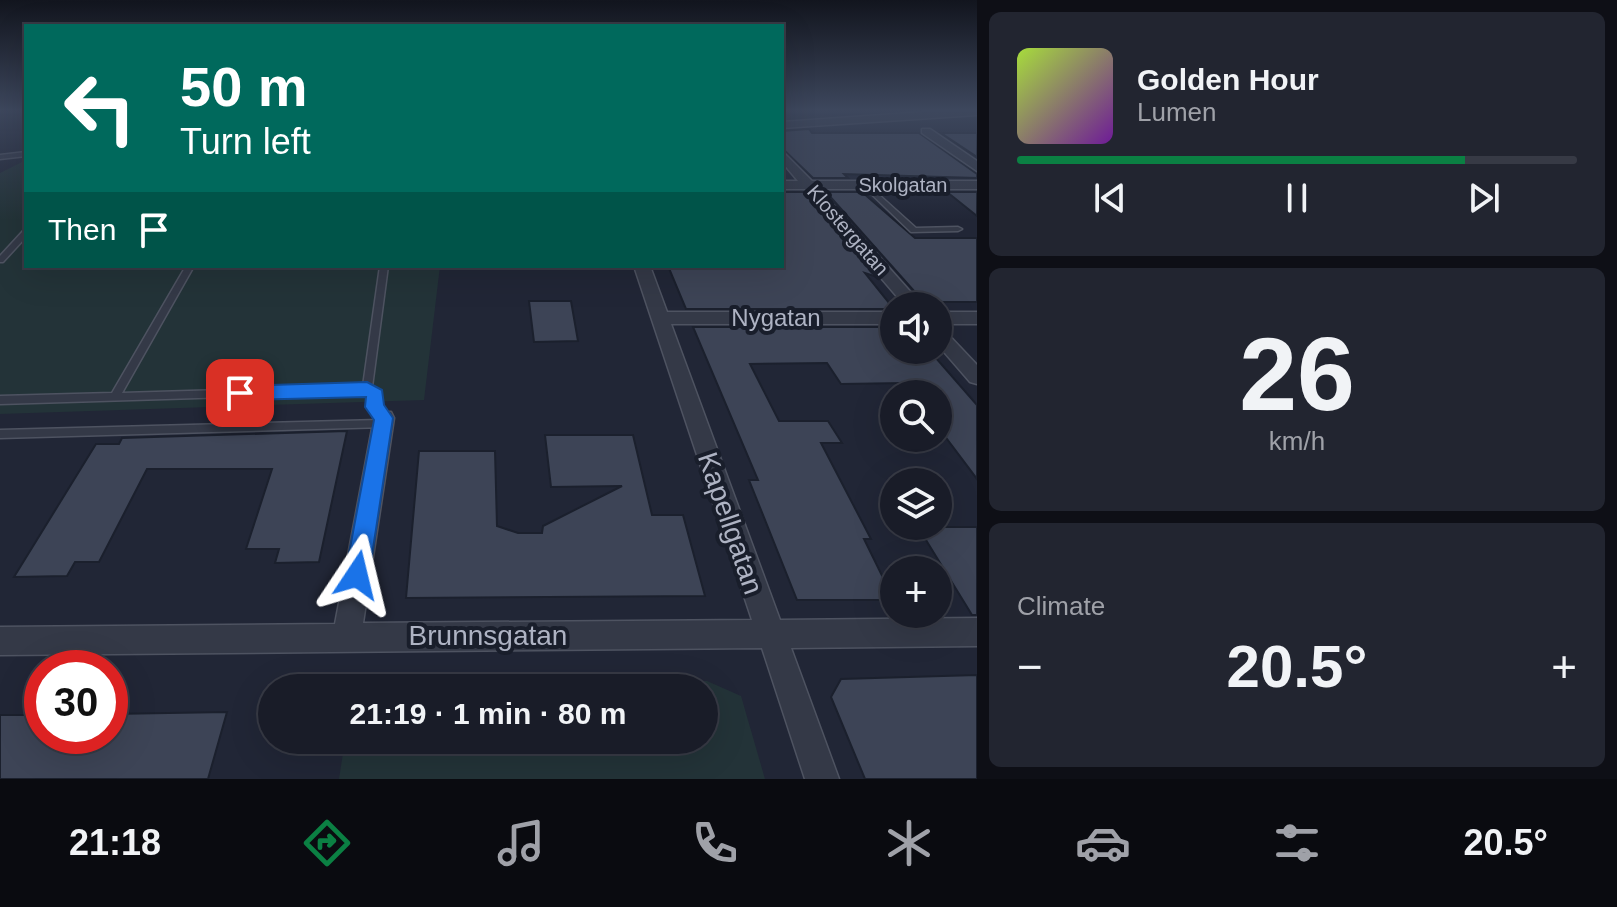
<!DOCTYPE html>
<html lang="en">
<head>
<meta charset="utf-8">
<style>
	body { margin:0; font-family:Arial,sans-serif; background:#222530; color:#f1f3f6; height:100vh; display:flex; flex-direction:column; font-size:30px; white-space:nowrap }
	* { box-sizing:border-box; margin:0 }
	p { font-size:26px; color:#9fa1a8 }
	.icon { flex:none; width:44px; height:44px; fill:none; stroke:currentColor; stroke-width:2; stroke-linecap:round; stroke-linejoin:round }
	.map { position:relative; flex:1; overflow:hidden }
	.details { display:flex; flex-direction:column; gap:12px; padding:12px; background:#0e0f16; width:640px }
	.details>* { flex:none }
	.guide { position:absolute; left:24px; top:24px; width:760px; height:244px; border-radius:0px; box-shadow:0 8px 32px #0002,0 0 0 2px #373a45; background:#00695c; color:#fff; overflow:hidden }
	.tools { position:absolute; left:880px; top:292px; display:grid; gap:16px }
	.tools a { display:grid; place-items:center; width:72px; height:72px; border-radius:50%; background:#191c28; box-shadow:0 8px 32px #0002,0 0 0 2px #373a45; font-size:40px }
	.speed { position:absolute; left:24px; top:650px; display:flex; gap:16px; font-size:40px; font-weight:700; text-align:center }
	.speed>* { display:grid; place-content:center; width:104px; height:104px; border-radius:50%; background:#191c28; box-shadow:0 8px 32px #0002,0 0 0 2px #373a45; line-height:1 }
	.speed .limit { border:12px solid #d22; background:#fff; color:#111 }
	.pin { position:absolute; display:grid; place-items:center; width:68px; height:68px; color:#fff; margin:-34px; border-radius:16px; box-shadow:0 4px 12px #0006 }
	.me { position:absolute; width:88px; margin:-44px; rotate:10deg; stroke-linejoin:round; filter:drop-shadow(0 0 6px #0008) }
	.turn { display:flex; align-items:center; gap:28px; height:168px; padding:0 24px; font-size:36px }
	.turn .icon { width:104px; height:104px; stroke-width:2.5 }
	.turn b { display:block; font-size:56px; line-height:68px }
	.then { display:flex; align-items:center; height:76px; padding:0 24px; background:#0003; gap:16px; font-size:30px }
	.big { font-size:60px; font-weight:800; line-height:1.1 }
	.details .widget { flex:1; display:flex; flex-direction:column; justify-content:center; gap:12px; min-width:0; padding:0 28px; border-radius:12px; background:#222530 }
	.details .dial { align-items:center; gap:0 }
	.dial b { font-size:104px; line-height:1 }
	.song { display:flex; align-items:center; gap:24px }
	.cover { width:96px; height:96px; border-radius:12px; background:linear-gradient(135deg,hsl(80 70% 55%),hsl(280 70% 35%)) }
	.played { height:8px; border-radius:4px; background:linear-gradient(90deg,#0b8043 80%,#373a45 80%) }
	.keys { display:flex; justify-content:space-around; direction:ltr }
	.heat { display:flex; justify-content:space-between; align-items:center; font-size:44px; direction:ltr }
	.trip { position:absolute; left:258px; top:674px; width:460px; height:80px; border-radius:40px; background:#191c28; box-shadow:0 8px 32px #0002,0 0 0 2px #373a45; font-weight:800; line-height:80px; text-align:center }
	.dock { display:flex; height:128px; justify-content:space-around; align-items:center; background:#0a0b10; color:#9fa1a8 }
	.dock .icon { width:56px; height:56px }
	.dock .on { color:#0b8043 }
	.dock b { font-size:36px; color:#f1f3f6 }
	main { display:flex; flex:1; min-height:0 }
	.map>svg:first-child { display:block }
	.green { fill:#233338 }
	.building { fill:#3d4456; stroke:#1b202d; stroke-width:2 }
	.lines { fill:none; stroke-linecap:round; stroke-linejoin:round }
	.service-casing { stroke:#4e5361; stroke-width:3 }
	.minor-casing { stroke:#4e5361; stroke-width:3 }
	.service { fill:#343947; fill-rule:evenodd }
	.minor { fill:#343947; fill-rule:evenodd }
	.route { fill:#1a73e8; stroke:#114b97; stroke-width:2 }
	.labels { text-anchor:middle; stroke-width:8; stroke-linejoin:round; paint-order:stroke }
	.far-street-label { font-size:20px; fill:#aeb3c3; stroke:#191e2b }
	.street-label { font-size:24px; fill:#aeb3c3; stroke:#191e2b }
	.near-street-label { font-size:28px; fill:#aeb3c3; stroke:#191e2b }
</style>
</head>
<body>
<main>
<div class="map">
<svg width="977" height="779" viewBox="0 0 977 779">
	<rect width="100%" height="100%" fill="#212636"/>
	<!-- green -->
	<g class="green">
		<path d="M26,160V266H440L424,400L0,414V173Z"/>
		<path d="M695,681H707L741,696L765,779H339L345,740H704V688H353L354,682Z"/>
	</g>
	<!-- building -->
	<g class="building">
		<path d="M809,129L812,133H919L977,174V178L844,174L848,178H813L782,148V131Z"/>
		<path d="M941,133H977V157Z"/>
		<path d="M782,192H804L877,277L865,273L894,309H686L668,266H782Z"/>
		<path d="M826,192H862L915,238H977V302H942L914,291Z"/>
		<path d="M947,192H977V216Z"/>
		<path d="M529,301H571L578,341L534,342Z"/>
		<path d="M693,327H894V350H929L977,405V479L938,427V394H914L906,383L841,384L827,363L750,364L779,421H828L842,443H821L871,539H864L894,600H797L749,480H758Z"/>
		<path d="M347,431L319,562L275,563L279,549H246L272,469H147L99,562H75L67,576L14,577L96,444H119L122,438Z"/>
		<path d="M545,435H633L652,515H683L705,596L406,598L419,451H495L497,526L518,533H542L543,526L622,486L551,487Z"/>
		<path d="M918,527H977V615H972Z"/>
		<path d="M977,675V779H865L831,697L841,679Z"/>
		<path d="M227,712L208,779H0V715H42V736H110V714Z"/>
	</g>
	<g class="lines">
		<defs>
			<g id="service">
				<path d="M26,152V156L0,159V155Z"/>
				<path d="M863,184H867L916,228L958,227L962,229L958,231L911,232L863,186Z"/>
				<path d="M23,231H26V237L3,262H0V256Z"/>
				<path d="M186,266H194L122,393L363,386L380,266H388L372,387L380,394L379,406L389,418L387,421L388,424L387,427L0,438V430L380,420L369,407L370,396L365,393L0,404V396L112,393Z"/>
			</g>
			<g id="minor">
				<path d="M939,111H977V115L782,128V122Z"/>
				<path d="M922,129H930L977,161V171L922,133Z"/>
				<path d="M782,151L812,181H977V189H819L923,306H905L805,189H782V181H798L782,162Z"/>
				<path d="M634,266H650L667,312H894V324H671L780,620L977,618V646L791,648L839,779H805L762,648L0,655V627L335,624L374,418L377,412H391L394,418L363,623L752,620Z"/>
				<rect x="938" y="312" width="39" height="12"/>
				<path d="M938,328L944,330L977,365V384L970,382L938,345Z"/>
			</g>
		</defs>
		<!-- service casing -->
		<use href="#service" class="service-casing"/>
		<!-- minor casing -->
		<use href="#minor" class="minor-casing"/>
		<!-- service -->
		<use href="#service" class="service"/>
		<!-- minor -->
		<use href="#minor" class="minor"/>
	</g>
	<!-- sky -->
	<linearGradient id="sky" x2="0" y2="1"><stop stop-color="#12151e"/><stop offset="0.5" stop-color="#3d475d"/><stop offset="1" stop-color="#3d475d" stop-opacity="0"/></linearGradient>
	<rect width="977" height="220" fill="url(#sky)"/>
	<!-- route -->
	<path class="route" d="M367,382L382,390L384,405L393,418L369,575L366,583L357,586L349,583L345,575L374,420L365,407L366,397L240,400L231,393L240,386Z"/>
	<g class="labels">
		<!-- far-street labels -->
		<g class="far-street-label">
			<text x="903" y="192">Skolgatan</text>
			<text transform="translate(848 230) rotate(49)" y="7">Klostergatan</text>
		</g>
		<!-- street labels -->
		<g class="street-label">
			<text x="776" y="326">Nygatan</text>
		</g>
		<!-- near-street labels -->
		<g class="near-street-label">
			<text transform="translate(731 523) rotate(71)" y="10">Kapellgatan</text>
			<text x="488" y="645">Brunnsgatan</text>
		</g>
	</g>
</svg>
<div class="tools">
<a><svg class="icon" aria-label="sound" viewBox="0 0 24 24"><path d="M4 9h4l5-4v14l-5-4H4zM17 9q2 3 0 6"/></svg></a>
<a><svg class="icon" aria-label="search" viewBox="0 0 24 24"><circle cx="10" cy="10" r="6"/><path d="M15 15l6 6"/></svg></a>
<a><svg class="icon" aria-label="layers" viewBox="0 0 24 24"><path d="M12 4l9 5-9 5-9-5zM3 14l9 5 9-5"/></svg></a>
<a>+</a>
</div>
<div class="speed"><div class="limit">30</div></div>
<div class="pin" style="left:240px;top:393px;background:#d93025"><svg class="icon" aria-label="arrive" viewBox="0 0 24 24"><path d="M6 21V4h12l-3 4 3 4H6"/></svg></div>
<svg class="me" style="left:357px;top:575px" viewBox="-20 -20 40 40"><path d="M0-17L14 15 0 8-14 15z" fill="#1a73e8" stroke="#fff" stroke-width="4"/></svg>
<div class="trip">21:19 · 1 min · 80 m</div>
<div class="guide">
<div class="turn"><svg class="icon" aria-label="left" viewBox="0 0 24 24"><path d="M17 20v-9H6M10 6l-5 5 5 5"/></svg><div><b>50 m</b>Turn left</div></div>
<div class="then">Then<svg class="icon" aria-label="arrive" viewBox="0 0 24 24"><path d="M6 21V4h12l-3 4 3 4H6"/></svg></div>
</div>
</div>
<section class="details">
<div class="widget">
<div class="song"><i class="cover"></i><div><b>Golden Hour</b><p>Lumen</p></div></div>
<div class="played"></div>
<div class="keys"><svg class="icon" aria-label="previous" viewBox="0 0 24 24"><path d="M18 5L8 12l10 7zM5 5v14"/></svg><svg class="icon" aria-label="pause" viewBox="0 0 24 24"><path d="M8 5v14M16 5v14"/></svg><svg class="icon" aria-label="next" viewBox="0 0 24 24"><path d="M6 5l10 7-10 7zM19 5v14"/></svg></div>
</div>
<div class="widget dial"><b>26</b><p>km/h</p></div>
<div class="widget"><p>Climate</p>
<div class="heat"><a>−</a><b class="big">20.5°</b><a>+</a></div>
</div>
</section>
</main>
<nav class="dock">
<b>21:18</b>
<svg class="icon on" aria-label="directions" viewBox="0 0 24 24"><path d="M12 3l9 9-9 9-9-9zM9 14v-3h6M13 9l2 2-2 2"/></svg>
<svg class="icon" aria-label="music" viewBox="0 0 24 24"><path d="M9 18V5l10-2v13"/><circle cx="6" cy="18" r="3"/><circle cx="16" cy="16" r="3"/></svg>
<svg class="icon" aria-label="phone" viewBox="0 0 24 24"><path d="M5 4h4l2 5-3 2q2 4 5 5l2-3 5 2v4C11 20 4 13 5 4z"/></svg>
<svg class="icon" aria-label="climate" viewBox="0 0 24 24"><path d="M12 3v18M4 7l16 10M4 17L20 7"/></svg>
<svg class="icon" aria-label="car" viewBox="0 0 24 24"><path d="M5 17H2v-5l4-1 3-4h7l3 4 3 1v5h-3M9 17h6M6 11h13"/><circle cx="7" cy="17" r="2"/><circle cx="17" cy="17" r="2"/></svg>
<svg class="icon" aria-label="filters" viewBox="0 0 24 24"><path d="M4 7h16M4 17h16"/><circle cx="9" cy="7" r="2"/><circle cx="15" cy="17" r="2"/></svg>
<b>20.5°</b>
</nav>
</body>
</html>
